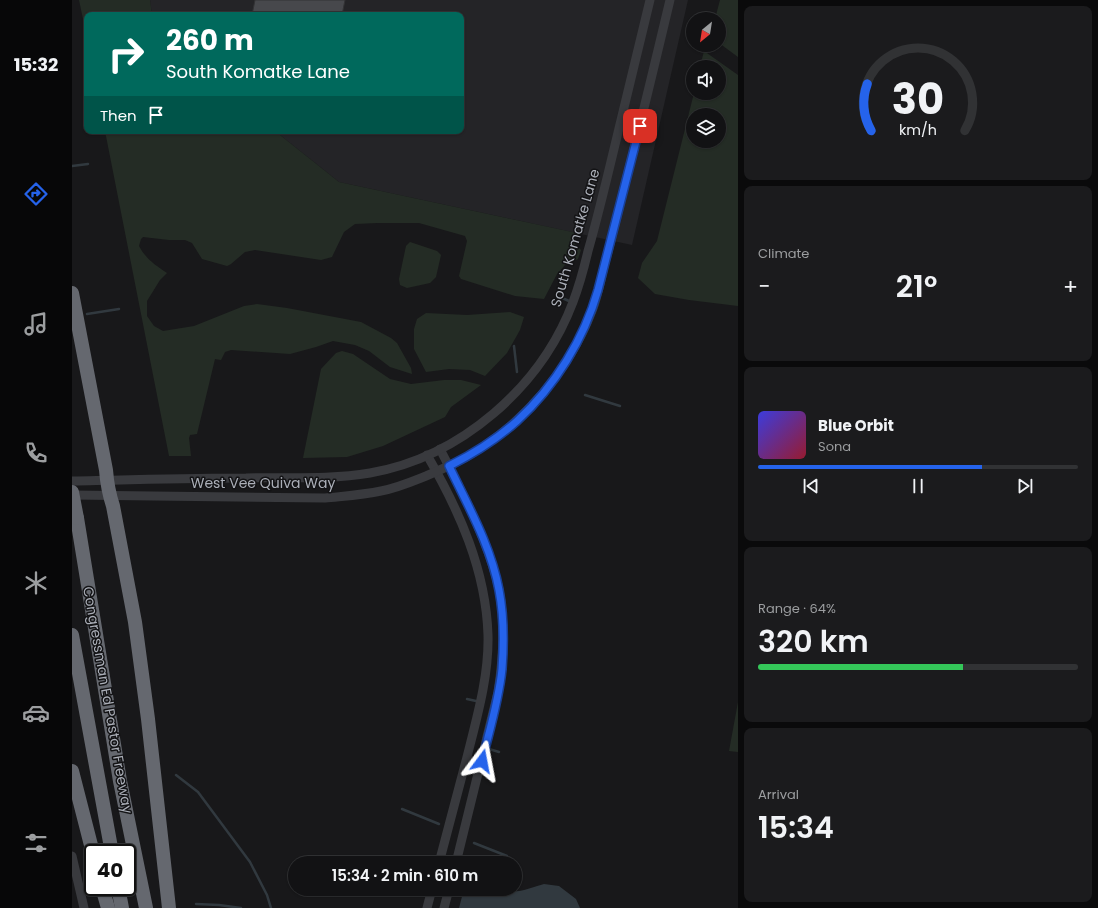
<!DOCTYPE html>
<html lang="en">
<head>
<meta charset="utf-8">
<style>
	body { margin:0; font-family:Poppins,sans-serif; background:#1b1b1d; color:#f1f3f6; height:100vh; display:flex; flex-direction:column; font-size:15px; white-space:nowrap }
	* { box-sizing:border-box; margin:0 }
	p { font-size:13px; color:#9c9ea0 }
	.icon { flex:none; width:22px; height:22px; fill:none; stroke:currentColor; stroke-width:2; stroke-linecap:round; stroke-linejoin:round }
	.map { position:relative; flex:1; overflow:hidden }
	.panel { display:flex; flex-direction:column; gap:6px; padding:6px; background:#0a0a0b; width:360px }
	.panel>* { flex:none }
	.banner { position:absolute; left:12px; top:12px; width:380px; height:122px; border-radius:8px; box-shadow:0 1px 3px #0004,0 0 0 1px #313234; background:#00695c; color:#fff; overflow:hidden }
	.needle { width:26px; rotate:210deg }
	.fabs { position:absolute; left:614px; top:12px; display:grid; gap:8px }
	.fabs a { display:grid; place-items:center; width:40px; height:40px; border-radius:50%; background:#121214; box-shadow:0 1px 3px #0004,0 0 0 1px #313234; font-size:20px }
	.speed { position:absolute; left:12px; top:844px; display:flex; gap:8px; font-size:20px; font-weight:700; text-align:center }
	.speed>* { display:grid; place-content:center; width:52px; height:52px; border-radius:50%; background:#121214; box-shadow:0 1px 3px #0004,0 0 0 1px #313234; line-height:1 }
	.speed .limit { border:2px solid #111; border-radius:6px; background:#fff; color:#111 }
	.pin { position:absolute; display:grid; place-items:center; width:34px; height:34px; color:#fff; margin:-17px; border-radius:8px; box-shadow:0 2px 6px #0006 }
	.me { position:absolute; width:44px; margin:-22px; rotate:13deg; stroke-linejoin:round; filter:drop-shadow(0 0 3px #0008) }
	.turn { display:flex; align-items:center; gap:14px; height:84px; padding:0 16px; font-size:18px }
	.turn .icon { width:52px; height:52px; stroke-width:2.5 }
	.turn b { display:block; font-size:28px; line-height:34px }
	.then { display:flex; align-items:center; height:38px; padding:0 16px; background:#0003; gap:8px; font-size:15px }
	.big { font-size:30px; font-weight:600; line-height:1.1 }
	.panel .tile { flex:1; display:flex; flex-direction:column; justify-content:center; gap:6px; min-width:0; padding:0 14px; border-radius:8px; background:#1b1b1d }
	.panel .dial { align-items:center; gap:0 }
	.dial svg { height:104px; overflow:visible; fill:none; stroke:#313234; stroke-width:7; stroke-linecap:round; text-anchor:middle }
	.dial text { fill:#f1f3f6; stroke:none }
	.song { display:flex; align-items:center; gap:12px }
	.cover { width:48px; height:48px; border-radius:6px; background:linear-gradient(135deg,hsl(240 70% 55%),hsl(350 70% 35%)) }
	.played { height:4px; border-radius:2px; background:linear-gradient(90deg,#2563eb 70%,#313234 70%) }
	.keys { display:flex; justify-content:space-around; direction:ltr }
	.heat { display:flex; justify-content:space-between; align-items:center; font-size:22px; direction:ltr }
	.charge { height:6px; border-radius:3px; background:linear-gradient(90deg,#34c759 64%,#313234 0) }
	.trip { position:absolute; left:216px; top:856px; width:234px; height:40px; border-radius:20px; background:#121214; box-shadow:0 1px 3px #0004,0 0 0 1px #313234; font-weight:600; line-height:40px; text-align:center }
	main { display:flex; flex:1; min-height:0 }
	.menu { display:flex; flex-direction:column; width:72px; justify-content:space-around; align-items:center; background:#070708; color:#9c9ea0 }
	.menu .icon { width:28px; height:28px }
	.menu .on { color:#2563eb }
	.menu b { font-size:18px; color:#f1f3f6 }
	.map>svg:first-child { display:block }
	.built { fill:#242427 }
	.green { fill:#242c25; fill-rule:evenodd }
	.water { fill:#31393f }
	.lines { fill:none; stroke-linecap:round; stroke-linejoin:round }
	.stream { stroke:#31393f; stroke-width:2.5 }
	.building { fill:#47484c; stroke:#323235 }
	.minor { stroke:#393a3e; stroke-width:9 }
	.highway { stroke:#65686f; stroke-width:14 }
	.highway-bridge { stroke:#65686f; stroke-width:14 }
	.route-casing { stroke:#184099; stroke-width:10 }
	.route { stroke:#2563eb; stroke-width:7 }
	.labels { text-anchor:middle; stroke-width:3; stroke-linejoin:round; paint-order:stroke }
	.street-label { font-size:14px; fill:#abafb8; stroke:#131315 }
</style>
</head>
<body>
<main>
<nav class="menu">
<b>15:32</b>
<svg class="icon on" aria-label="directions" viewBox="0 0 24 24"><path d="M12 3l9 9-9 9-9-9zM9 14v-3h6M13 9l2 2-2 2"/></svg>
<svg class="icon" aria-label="music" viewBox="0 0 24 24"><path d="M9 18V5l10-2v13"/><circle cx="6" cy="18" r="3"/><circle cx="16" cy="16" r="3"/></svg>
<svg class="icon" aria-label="phone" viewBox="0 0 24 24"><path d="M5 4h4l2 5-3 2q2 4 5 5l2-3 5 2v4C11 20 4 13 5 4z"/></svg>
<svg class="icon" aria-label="climate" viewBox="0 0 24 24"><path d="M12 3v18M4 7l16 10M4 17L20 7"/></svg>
<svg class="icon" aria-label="car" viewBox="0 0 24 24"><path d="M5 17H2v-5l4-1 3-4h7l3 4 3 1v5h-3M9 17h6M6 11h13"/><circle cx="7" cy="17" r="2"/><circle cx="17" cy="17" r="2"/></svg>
<svg class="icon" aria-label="filters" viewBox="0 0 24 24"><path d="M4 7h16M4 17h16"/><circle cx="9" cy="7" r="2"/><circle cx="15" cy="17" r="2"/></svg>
</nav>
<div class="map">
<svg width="666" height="908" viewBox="0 0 666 908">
	<rect width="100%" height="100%" fill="#18181a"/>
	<!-- built -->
	<path class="built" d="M78,0H616L560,245L267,182L203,131H389V15H80Z"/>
	<!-- green -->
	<g class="green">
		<path d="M7,0H78L80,15H15V38Z"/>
		<path d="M648,0H666V57L647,43V19H643Z"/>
		<path d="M632,51L666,75V306L617,300L583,294L566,278L570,263L585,241L622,93H647V67H628ZM621,115H647V141H621Z"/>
		<path d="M33,131H203L267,182L505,233L502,238L503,244L509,250L506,259L493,265L485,274L472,299L443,296L389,279L387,276L395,241L393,236L347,223H305L283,224L272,232L260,257L249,260L183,250L173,252L159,264L155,266L130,259L120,243L113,240H97L71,237L69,239L67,246C74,259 83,265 95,273L88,280L75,301V316L82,326L91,331L122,326L172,306L185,304L215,308L289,322L319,338L325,343L339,368L340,374L318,367L297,351L283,345L261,341L244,347L218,354L159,350L153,352L149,360L143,359L125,434L118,435L117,438L119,456H97Z"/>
		<path d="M338,242L365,251L369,255L364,277L358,283L335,288L328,285L327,279L334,246Z"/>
		<path d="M438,312L452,317L448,330L435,353L413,376L398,370L377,369L354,372L342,349V329L345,319L354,313L395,315Z"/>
		<path d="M270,351L281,354L318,379L339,384L372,380H389L409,385L379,407L373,417L311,446L275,457L231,458L249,369L264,353Z"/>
		<path d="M666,702V752L657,751Z"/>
	</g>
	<!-- water -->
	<path class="water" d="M472,884L487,886L504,899L508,908H387L392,889H431C441,896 461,887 472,884Z"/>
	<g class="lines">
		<!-- stream -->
		<g class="stream">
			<path d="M0,166L16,164"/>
			<path d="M488,297L497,301"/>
			<path d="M15,314L47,309"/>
			<path d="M442,346L445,372"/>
			<path d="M513,395L548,406"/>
			<path d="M395,699L404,701"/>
			<path d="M417,749L427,752"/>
			<path d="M104,775L126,792L178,862L195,895L199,908"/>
			<path d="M330,809L367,824"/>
			<path d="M402,843L435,856"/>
			<path d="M124,904L147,905L169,908"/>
		</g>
	</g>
	<!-- building -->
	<path class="building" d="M183,0H273L270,15H180Z"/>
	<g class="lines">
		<!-- minor -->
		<g class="minor">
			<path d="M368,449C391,494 416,540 427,589C433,621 431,660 426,692L384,863"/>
			<path d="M355,455C387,510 414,570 416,635C417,676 405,717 395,757C386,792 376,828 367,863"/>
			<path d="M0,481C58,480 116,478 174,478C215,477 257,480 298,473C389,457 469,387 501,302C507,286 512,268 516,251C523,227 529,202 535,178C550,118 564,59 578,0"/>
			<path d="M0,495L253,498C272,496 291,495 309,491C325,488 339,482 354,476C368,470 382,464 396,456C451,424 497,371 520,311C526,296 529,279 533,263C540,238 546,213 552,188C568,126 583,63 598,0"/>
			<path d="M0,856L12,908"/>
			<path d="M355,908L360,889"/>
			<path d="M372,908L377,889"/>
		</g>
		<!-- highway -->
		<g class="highway">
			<path d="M0,293L34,470C35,483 37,494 41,506L63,622L76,719L97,908"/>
			<path d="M5,518L48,781L74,908"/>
			<path d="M0,635L40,853"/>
			<path d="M0,771L21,853"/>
			<path d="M30,887L36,908"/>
			<path d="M46,887L50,908"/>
		</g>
		<!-- highway-bridge -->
		<path class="highway-bridge" d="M0,492L5,518"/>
	</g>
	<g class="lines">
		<defs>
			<path id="route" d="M410,761C417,732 427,700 430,669C432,643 432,616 427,590C419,546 396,506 377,466C401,454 425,439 445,421C483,386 512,339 526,290L568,126"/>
		</defs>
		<!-- route casing -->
		<use href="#route" class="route-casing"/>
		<!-- route -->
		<use href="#route" class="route"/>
	</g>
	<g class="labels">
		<!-- street labels -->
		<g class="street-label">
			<text transform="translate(503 238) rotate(-74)" y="5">South Komatke Lane</text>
			<text x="191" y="488">West Vee Quiva Way</text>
			<text transform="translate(36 700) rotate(80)" y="5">Congressman Ed Pastor Freeway</text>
		</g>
	</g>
</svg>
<div class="fabs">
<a><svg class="needle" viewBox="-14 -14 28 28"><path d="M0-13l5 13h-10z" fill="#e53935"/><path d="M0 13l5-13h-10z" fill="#9c9ea0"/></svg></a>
<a><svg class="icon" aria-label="sound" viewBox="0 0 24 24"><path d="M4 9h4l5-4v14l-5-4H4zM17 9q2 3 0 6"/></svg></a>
<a><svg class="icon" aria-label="layers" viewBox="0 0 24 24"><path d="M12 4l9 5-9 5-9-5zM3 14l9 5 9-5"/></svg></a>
</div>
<div class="speed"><div class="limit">40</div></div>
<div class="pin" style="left:568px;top:126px;background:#d93025"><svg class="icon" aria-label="arrive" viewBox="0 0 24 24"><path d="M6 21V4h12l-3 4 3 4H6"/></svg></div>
<svg class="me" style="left:410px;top:761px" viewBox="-20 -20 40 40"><path d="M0-17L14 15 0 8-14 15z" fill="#2563eb" stroke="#fff" stroke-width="4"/></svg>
<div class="trip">15:34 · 2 min · 610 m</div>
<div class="banner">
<div class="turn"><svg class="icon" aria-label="right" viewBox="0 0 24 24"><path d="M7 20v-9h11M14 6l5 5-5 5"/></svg><div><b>260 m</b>South Komatke Lane</div></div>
<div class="then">Then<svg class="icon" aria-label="arrive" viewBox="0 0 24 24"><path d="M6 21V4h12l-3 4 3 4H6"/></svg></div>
</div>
</div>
<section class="panel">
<div class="tile dial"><svg viewBox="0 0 100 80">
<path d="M14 69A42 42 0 1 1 86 69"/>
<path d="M14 69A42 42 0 0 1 11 33" stroke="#2563eb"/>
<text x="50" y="56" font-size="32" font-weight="700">30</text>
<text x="50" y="72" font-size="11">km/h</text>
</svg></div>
<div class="tile"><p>Climate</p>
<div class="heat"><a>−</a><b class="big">21°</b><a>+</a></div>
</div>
<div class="tile">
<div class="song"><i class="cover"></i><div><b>Blue Orbit</b><p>Sona</p></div></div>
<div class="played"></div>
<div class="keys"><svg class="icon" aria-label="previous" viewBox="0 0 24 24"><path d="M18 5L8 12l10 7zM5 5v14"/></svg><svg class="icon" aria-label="pause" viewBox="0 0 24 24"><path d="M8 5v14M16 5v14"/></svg><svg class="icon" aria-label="next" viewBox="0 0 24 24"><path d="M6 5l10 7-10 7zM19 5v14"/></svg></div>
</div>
<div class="tile"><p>Range · 64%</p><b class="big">320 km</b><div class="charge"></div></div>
<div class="tile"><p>Arrival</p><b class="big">15:34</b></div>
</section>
</main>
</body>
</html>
